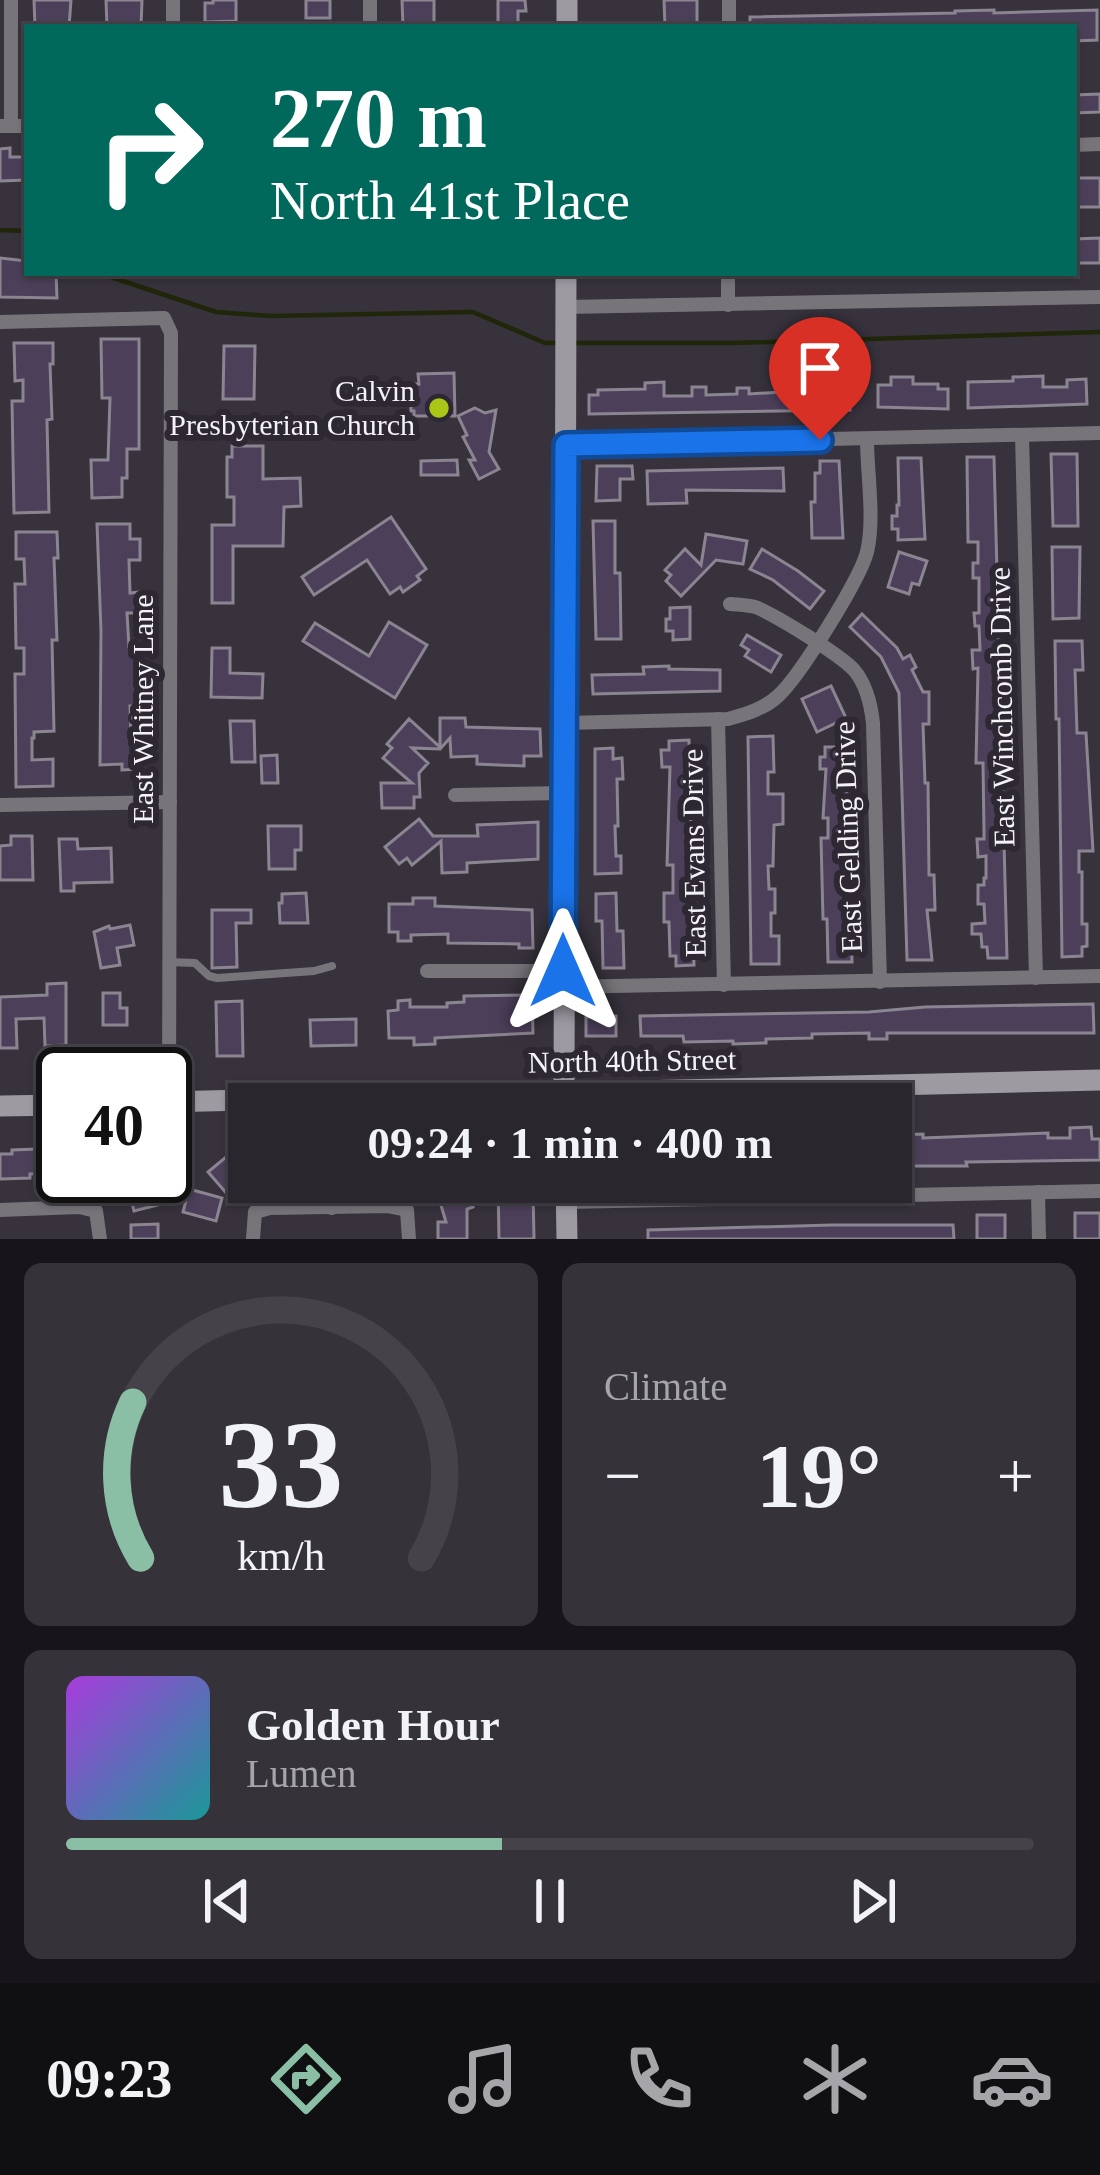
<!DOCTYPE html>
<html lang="en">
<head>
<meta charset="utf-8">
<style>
	body { margin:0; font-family:Georgia,serif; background:#353239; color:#f1f3f6; height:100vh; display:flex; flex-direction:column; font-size:45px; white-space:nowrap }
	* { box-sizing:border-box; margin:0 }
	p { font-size:39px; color:#a5a5aa }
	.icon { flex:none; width:66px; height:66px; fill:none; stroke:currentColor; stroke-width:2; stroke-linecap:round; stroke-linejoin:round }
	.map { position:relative; height:1239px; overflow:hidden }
	.sheet { display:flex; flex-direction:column; gap:24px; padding:24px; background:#171519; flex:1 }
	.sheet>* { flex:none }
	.top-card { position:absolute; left:24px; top:24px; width:1053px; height:252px; border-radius:0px; box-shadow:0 3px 9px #0004,0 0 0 3px #454349; background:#00695c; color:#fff; overflow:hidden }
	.speed { position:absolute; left:36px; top:1047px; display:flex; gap:24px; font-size:60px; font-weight:700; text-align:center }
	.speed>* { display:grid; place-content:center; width:156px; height:156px; border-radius:50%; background:#29262d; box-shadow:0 3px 9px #0004,0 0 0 3px #454349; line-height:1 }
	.speed .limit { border:6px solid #111; border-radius:18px; background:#fff; color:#111 }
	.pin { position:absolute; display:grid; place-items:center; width:102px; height:102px; color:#fff; margin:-123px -51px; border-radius:50% 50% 50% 0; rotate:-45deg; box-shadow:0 0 12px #0007 }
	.pin .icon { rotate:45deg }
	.me { position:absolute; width:132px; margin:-66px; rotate:0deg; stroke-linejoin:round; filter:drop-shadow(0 0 9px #0008) }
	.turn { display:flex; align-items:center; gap:42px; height:252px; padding:0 48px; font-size:54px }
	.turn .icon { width:156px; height:156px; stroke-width:2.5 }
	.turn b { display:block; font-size:84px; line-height:102px }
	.big { font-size:90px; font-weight:700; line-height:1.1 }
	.sheet .tile { flex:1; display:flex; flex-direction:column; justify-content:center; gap:18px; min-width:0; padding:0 42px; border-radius:18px; background:#353239 }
	.sheet .dial { align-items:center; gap:0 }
	.dial svg { height:312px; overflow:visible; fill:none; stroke:#454349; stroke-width:7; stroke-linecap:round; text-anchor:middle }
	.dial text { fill:#f1f3f6; stroke:none }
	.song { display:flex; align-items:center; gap:36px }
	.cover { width:144px; height:144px; border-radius:18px; background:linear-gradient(135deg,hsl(280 70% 55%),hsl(180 70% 35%)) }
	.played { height:12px; border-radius:6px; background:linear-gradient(90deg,#8abfa5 45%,#454349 45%) }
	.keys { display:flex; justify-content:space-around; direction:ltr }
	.heat { display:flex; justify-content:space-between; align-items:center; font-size:66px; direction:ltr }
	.sheet .tiles { flex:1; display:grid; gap:24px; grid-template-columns:1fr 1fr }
	.tile:last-child { grid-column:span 2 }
	.trip { position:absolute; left:228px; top:1083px; width:684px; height:120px; border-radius:0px; background:#29262d; box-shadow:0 3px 9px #0004,0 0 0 3px #454349; font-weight:700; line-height:120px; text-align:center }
	.tabs { display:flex; height:192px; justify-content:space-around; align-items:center; background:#100f12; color:#a5a5aa }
	.tabs .icon { width:84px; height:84px }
	.tabs .active { color:#8abfa5 }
	.tabs b { font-size:54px; color:#f1f3f6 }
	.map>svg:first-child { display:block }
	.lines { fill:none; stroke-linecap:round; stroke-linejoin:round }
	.stream { stroke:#202609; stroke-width:4.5 }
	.building { fill:#4c3f5a; stroke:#8b8591; stroke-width:3 }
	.lane { stroke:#78757a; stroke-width:8 }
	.street { stroke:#78757a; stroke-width:14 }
	.secondary { stroke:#9d9aa2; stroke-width:21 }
	.route-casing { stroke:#114b97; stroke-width:30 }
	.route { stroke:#1a73e8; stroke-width:21 }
	.poi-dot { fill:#aac718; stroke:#2d2832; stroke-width:4.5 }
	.labels { text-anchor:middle; stroke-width:12; stroke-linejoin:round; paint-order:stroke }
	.poi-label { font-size:30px; fill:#f5f2f8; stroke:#2d2832; text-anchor:end }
	.street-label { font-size:30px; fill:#f5f2f8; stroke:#2d2832 }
</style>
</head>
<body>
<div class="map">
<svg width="1100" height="1239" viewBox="0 0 1100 1239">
	<rect width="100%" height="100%" fill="#37323c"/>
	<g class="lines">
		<!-- stream -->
		<g class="stream">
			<path d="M0,230L27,231"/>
			<path d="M99,273L216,312L271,316L473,312L545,343H560"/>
			<path d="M571,343H733L1100,332"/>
		</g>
	</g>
	<!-- building -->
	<g class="building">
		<path d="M34,0H71L69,27H35Z"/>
		<path d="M106,0H142L141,27H107Z"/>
		<path d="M213,0H236V21L205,22V3H213Z"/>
		<rect x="306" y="0" width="24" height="18"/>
		<path d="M402,0H434V27H403Z"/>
		<path d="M498,0H525L526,11H518V27H498Z"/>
		<path d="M664,0H697V27H665Z"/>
		<path d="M994,10V13L1097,10V40L1074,41V27H750V17L955,13V11Z"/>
		<path d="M1100,94V112L1074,113V95Z"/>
		<path d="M10,148V157H27V180L0,181V149Z"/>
		<rect x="1074" y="178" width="26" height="29"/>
		<path d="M1100,238V263H1074V239Z"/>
		<path d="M0,258L27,261V273H56L57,298L0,297Z"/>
		<path d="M101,339H139V449H127V478H122V497L92,498L91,460H108L110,398H102Z"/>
		<path d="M14,343H53V364H50L52,419L47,420L49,512L14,513L12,401H23V380L15,381Z"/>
		<path d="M224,346H255L254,399H223Z"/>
		<path d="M454,373L455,416H414V411H411V396L412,384H419L418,374Z"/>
		<path d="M1043,376V387H1067V380L1086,379L1087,404L968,408V382L1013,381V377Z"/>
		<path d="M891,377H913V384H938V389H948V409L878,407V385H891Z"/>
		<path d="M664,382V396H692V387H706V395L737,394V388H749V394L782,392L781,382H800V393H826V386H840V392H850V410L589,414V395H598V390L645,389V383Z"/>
		<path d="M475,408L485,413L496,410L489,452L499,469L479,479L469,460H475L463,437L467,435L458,416Z"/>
		<path d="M232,446H263V479L300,478L301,506L284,507L283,546H233V603H212V525H234V497H227V457H232Z"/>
		<path d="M1051,454H1077L1078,526H1053Z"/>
		<path d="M967,457H994L1007,958H988L987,947H982L981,934H972V924L985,923L984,904H978V885H984V878H986V856L978,857L977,839H984V832L983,763H976L978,668L973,669L972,650H980L979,626H975L974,613H979V578H973V563H978V542H968Z"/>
		<path d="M898,458H921L925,539L898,540V529H892V516H897V505H899Z"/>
		<path d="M457,460L458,475H421V461Z"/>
		<path d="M820,461H839L843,538H812L811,502H815V473H820Z"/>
		<path d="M597,466H632L633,479H620V500L596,501Z"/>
		<path d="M783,468L784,491L686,490L687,503L648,504L647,471Z"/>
		<path d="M391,517L426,569L417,576L420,580L403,592L400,587L390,594L367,560L314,595L302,577Z"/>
		<path d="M593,521H615V573H620L621,639H596Z"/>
		<path d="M97,524H130V539H140V560H129L130,593L140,592V613H127L129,647H138L140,706H130L131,736H139L140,769L122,770V764L100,765L101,631Z"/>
		<path d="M16,532H57L58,558H54L57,640H52L54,731L34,732V738H32V760L53,759V786L16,787L15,674H24V648H16L15,584H25L24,559H16Z"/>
		<path d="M706,534L747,541L743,564L716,560L681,596L666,581L671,575L665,570L685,549L701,565Z"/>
		<path d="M1052,547H1080L1079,618L1053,619Z"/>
		<path d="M762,549L798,571L824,591L810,609L773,580L750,569Z"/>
		<path d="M899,552L927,561L919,585L912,583L909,594L888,587Z"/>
		<path d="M690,607V639L673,640V631H666V619H670V608Z"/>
		<path d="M862,614L897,648L903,659L910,655L916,667L912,670L923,692H929V724H923L925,783H928L929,875H934L935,910H927L932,960H907L899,693L881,657L850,627Z"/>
		<path d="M389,622L427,645L395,698L303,641L315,623L369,656Z"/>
		<path d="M747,635L781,655L771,672L745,656L749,650L741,645Z"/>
		<path d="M1055,641H1082L1083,670H1075L1077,733H1086L1093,851H1079V872H1082V924H1087V946L1082,947V956L1062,957L1059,719H1056Z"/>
		<path d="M212,648H230V673L263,674L262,698L211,697Z"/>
		<path d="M669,666V669L720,670V691L593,694L592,675L644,674L643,667Z"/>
		<path d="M831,686L846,718L817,732L802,699Z"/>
		<path d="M440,718H465L466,727L540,729L541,756H524V766L477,764V756L451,757L450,738L440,749L412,748L428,763L419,773L420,797H414V808H382L381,783H412L383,758L392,748L387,744L409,719L440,747Z"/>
		<path d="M230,721H254L255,762H232Z"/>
		<path d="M773,736L774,772H768V794H783V824L774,825L773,866H768L769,889H775V913H771V936H779V964H751L748,737Z"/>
		<path d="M689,740L694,965L676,966V956H670L669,922H664V893H673V865H667L670,767H662L661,750H669V741Z"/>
		<path d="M825,747H846L849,926H851L852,962H828L827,919H823L821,838H828V818H823L826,769H820V757H825Z"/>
		<path d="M613,748V759L622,758L623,779H617L618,826H615L616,856H621V873L595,874V749Z"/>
		<path d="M277,755L278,783H262L261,756Z"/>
		<path d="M419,819L433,836H478L477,825L538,822V859L467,863V872L442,873L441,841L412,865L407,858L399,864L385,847Z"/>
		<path d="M268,826H301V850H295V869H269Z"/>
		<path d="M11,836H32L33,880H0V846L11,845Z"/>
		<path d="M59,839H77L78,849L111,848L112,882L74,883V891H61Z"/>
		<path d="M306,893L308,923H280L279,903H282V894Z"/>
		<path d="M616,893L617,931H623L624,968H603L602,921H596V894Z"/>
		<path d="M413,898H435V906L532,910L533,948H519V944L448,943V934L411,935V941H398V932H389V904H413Z"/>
		<path d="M212,910H251V923H236L237,967L212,968Z"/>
		<path d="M130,925L134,945L117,948L120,965L101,968L94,932L109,926L110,929Z"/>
		<path d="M66,983V1045L45,1046L44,1018L16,1019L17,1048H0V997L47,995V984Z"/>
		<path d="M103,993H120V1008H127V1025H103Z"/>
		<path d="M532,995L533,1033L435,1038V1044L414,1045V1038H389L388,1011L398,1010V1001L410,1000V1007H447V1003L464,1002V996Z"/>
		<path d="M242,1001L243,1056H217L216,1002Z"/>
		<path d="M1093,1004L1094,1033H887V1039H869V1033L812,1034V1038L766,1039V1043L733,1044V1041L684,1042L683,1036H641L640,1016L869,1012L925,1007Z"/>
		<path d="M616,1016V1036H586V1017Z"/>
		<path d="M356,1019V1045L311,1046L310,1020Z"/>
		<path d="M1091,1127L1092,1139H1100V1160L966,1162L967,1166H891V1135L923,1134V1138L1048,1133V1138H1070V1128Z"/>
		<path d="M37,1146H63V1173L30,1174V1178L0,1179V1154H12V1150L37,1149Z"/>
		<path d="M226,1157L245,1179L228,1195L208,1172Z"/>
		<path d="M125,1176H155L162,1204L134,1211Z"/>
		<path d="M498,1182H521V1189H533L534,1239H499Z"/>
		<path d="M465,1183L473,1207L467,1209V1239H438V1222H446L437,1192Z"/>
		<path d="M189,1189L222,1198L216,1221L183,1212Z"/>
		<rect x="1075" y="1213" width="25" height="26"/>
		<rect x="977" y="1215" width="28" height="24"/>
		<path d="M158,1224V1239H131V1225Z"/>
		<path d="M832,1225H953L954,1239H648V1230Z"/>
	</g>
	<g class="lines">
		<!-- lane -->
		<path class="lane" d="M168,962L195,963L209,976L217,978L314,971L332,966"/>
		<!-- street -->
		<g class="street">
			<path d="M173,27V0"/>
			<path d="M370,27V0"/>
			<path d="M729,27V0"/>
			<path d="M0,126H27"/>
			<path d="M11,126V0"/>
			<path d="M1074,145L1100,144"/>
			<path d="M728,305V273"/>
			<path d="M566,307L1100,297"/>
			<path d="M0,322L164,318L171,333L169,1102"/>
			<path d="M1022,435L1036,978"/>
			<path d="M566,445L1100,433"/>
			<path d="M730,604C740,605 750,605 758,608C780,618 839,654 854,670C867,685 871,705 873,723L880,982"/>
			<path d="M718,719L724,985"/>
			<path d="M565,723L728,719C746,714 764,709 778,696C800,676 860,579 867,552C875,519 867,473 867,439"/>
			<path d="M455,795L564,793"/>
			<path d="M0,805L170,802"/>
			<path d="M427,971H563"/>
			<path d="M563,987L1100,976"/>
			<path d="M331,1182L332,1208"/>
			<path d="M1038,1192L1039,1239"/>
			<path d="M566,1202L1100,1191"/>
			<path d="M0,1210L79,1207L96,1211L100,1239"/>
			<path d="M253,1239L255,1212L270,1208L387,1206L407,1210L409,1239"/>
		</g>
		<!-- secondary -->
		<g class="secondary">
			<path d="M567,27V0"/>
			<path d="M165,1102L1100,1080"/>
			<path d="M564,1104L566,273"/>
			<path d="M0,1106L63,1105"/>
			<path d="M566,1182L567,1239"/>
		</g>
	</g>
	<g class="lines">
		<defs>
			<path id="route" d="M563,971L566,445L820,440"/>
		</defs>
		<!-- route casing -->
		<use href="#route" class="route-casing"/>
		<!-- route -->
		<use href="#route" class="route"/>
	</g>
	<!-- markers -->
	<circle class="poi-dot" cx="439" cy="408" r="12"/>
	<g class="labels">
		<!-- poi labels -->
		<g class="poi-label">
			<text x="415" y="401">Calvin<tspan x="415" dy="34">Presbyterian Church</tspan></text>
		</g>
		<!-- street labels -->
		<g class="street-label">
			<text transform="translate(1002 707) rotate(-91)" y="10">East Winchcomb Drive</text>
			<text transform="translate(143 709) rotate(-90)" y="10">East Whitney Lane</text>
			<text transform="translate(848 837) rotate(-92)" y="10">East Gelding Drive</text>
			<text transform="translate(694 853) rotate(-91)" y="10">East Evans Drive</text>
			<text transform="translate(632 1061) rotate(-1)" y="10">North 40th Street</text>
		</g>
	</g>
</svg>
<div class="speed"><div class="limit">40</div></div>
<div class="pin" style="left:820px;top:440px;background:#d93025"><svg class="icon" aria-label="arrive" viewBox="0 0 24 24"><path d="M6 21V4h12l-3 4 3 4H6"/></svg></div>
<svg class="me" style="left:563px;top:971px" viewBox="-20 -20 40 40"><path d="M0-17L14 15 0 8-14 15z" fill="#1a73e8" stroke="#fff" stroke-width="4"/></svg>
<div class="trip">09:24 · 1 min · 400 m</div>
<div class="top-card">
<div class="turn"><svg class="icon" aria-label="right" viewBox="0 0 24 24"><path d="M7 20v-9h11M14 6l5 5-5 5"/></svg><div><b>270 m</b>North 41st Place</div></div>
</div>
</div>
<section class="sheet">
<div class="tiles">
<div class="tile dial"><svg viewBox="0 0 100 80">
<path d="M14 69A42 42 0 1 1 86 69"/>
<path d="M14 69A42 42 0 0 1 12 29" stroke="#8abfa5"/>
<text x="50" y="56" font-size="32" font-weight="700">33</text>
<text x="50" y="72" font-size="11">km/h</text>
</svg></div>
<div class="tile"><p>Climate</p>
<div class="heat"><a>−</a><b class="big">19°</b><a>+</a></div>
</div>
<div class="tile">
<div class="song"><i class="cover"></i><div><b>Golden Hour</b><p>Lumen</p></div></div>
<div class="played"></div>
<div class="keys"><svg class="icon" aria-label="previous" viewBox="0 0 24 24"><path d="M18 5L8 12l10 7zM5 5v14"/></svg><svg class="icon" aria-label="pause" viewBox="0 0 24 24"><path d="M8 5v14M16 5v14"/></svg><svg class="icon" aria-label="next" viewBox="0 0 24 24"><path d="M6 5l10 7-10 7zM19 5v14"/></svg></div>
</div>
</div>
</section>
<nav class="tabs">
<b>09:23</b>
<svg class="icon active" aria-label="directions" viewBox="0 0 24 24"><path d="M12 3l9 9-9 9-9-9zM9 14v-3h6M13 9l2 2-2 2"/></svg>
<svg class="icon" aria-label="music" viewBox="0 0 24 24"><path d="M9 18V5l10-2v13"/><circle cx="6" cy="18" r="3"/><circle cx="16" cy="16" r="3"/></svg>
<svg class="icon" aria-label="phone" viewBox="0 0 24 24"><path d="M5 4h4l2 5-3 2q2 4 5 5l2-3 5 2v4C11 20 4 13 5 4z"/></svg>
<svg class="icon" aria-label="climate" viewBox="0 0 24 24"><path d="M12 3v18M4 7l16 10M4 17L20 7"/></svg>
<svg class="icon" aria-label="car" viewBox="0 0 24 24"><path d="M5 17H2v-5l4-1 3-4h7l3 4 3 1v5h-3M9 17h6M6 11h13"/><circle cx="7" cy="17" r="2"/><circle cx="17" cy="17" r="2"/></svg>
</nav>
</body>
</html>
